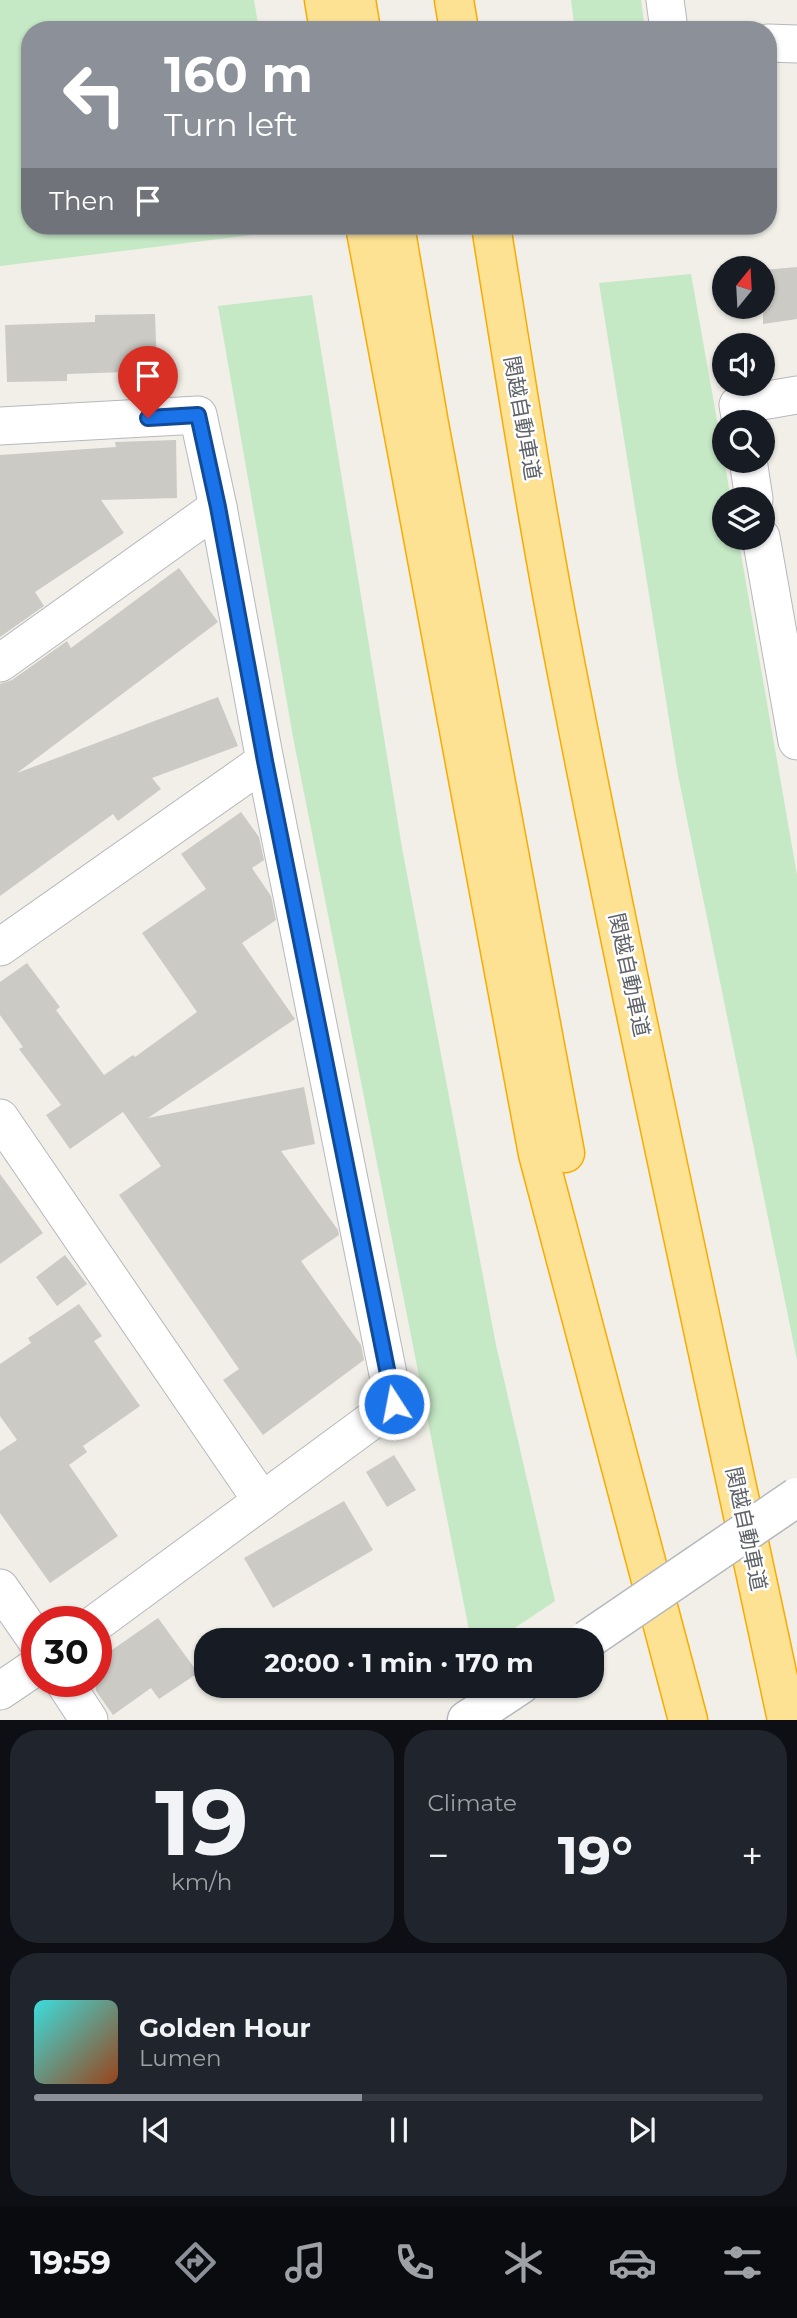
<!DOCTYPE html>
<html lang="en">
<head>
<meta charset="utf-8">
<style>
	body { margin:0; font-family:Montserrat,"Noto Sans JP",sans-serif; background:#20242c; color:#f1f3f6; height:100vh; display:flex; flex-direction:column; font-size:26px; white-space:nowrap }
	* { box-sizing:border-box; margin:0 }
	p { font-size:23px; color:#9ea1a6 }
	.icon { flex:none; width:38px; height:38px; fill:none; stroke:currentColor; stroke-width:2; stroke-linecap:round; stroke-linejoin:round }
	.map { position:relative; height:1720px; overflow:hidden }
	.side { display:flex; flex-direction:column; gap:10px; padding:10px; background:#0d0f14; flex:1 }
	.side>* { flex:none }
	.banner { position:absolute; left:21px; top:21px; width:756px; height:214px; border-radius:28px; box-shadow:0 2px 5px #0004; background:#8c9099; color:#fff; overflow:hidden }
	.needle { width:46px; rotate:18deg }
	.fabs { position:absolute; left:712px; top:256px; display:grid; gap:14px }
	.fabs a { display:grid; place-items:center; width:63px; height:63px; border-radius:50%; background:#171b24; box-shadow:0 2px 5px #0004; font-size:35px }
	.speed { position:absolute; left:21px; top:1606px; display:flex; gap:14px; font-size:35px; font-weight:700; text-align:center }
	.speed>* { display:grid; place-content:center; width:91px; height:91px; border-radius:50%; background:#171b24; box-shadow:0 2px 5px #0004; line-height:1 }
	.speed .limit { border:10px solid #d22; background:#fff; color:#111 }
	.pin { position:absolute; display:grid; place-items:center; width:60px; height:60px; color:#fff; margin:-72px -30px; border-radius:50% 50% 50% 0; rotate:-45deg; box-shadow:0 0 7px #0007 }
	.pin .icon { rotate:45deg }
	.me { position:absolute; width:77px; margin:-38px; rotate:349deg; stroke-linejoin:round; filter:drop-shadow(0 0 5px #0008) }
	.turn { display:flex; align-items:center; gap:24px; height:147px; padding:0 28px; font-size:32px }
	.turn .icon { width:91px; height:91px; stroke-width:2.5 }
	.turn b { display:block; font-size:49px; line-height:60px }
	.then { display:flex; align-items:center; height:66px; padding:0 28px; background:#0003; gap:14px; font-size:26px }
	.big { font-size:52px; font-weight:700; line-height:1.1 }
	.side .card { flex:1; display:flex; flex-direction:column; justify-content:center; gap:10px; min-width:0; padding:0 24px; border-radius:28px; background:#20242c }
	.side .dial { align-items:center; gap:0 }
	.dial b { font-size:91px; line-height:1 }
	.song { display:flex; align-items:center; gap:21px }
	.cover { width:84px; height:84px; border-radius:10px; background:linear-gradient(135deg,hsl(180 70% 55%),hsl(20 70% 35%)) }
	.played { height:7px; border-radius:4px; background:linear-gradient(90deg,#8c9099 45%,#363941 45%) }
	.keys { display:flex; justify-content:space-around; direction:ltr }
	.heat { display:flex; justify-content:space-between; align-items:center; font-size:38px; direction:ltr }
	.side .tiles { flex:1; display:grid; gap:10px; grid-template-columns:1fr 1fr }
	.card:last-child { grid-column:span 2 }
	.trip { position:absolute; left:194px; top:1628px; width:410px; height:70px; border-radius:28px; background:#171b24; box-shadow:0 2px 5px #0004; font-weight:700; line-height:70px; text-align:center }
	.menu { display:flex; height:112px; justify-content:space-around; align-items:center; background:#090b0e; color:#9ea1a6 }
	.menu .icon { width:49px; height:49px }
	.menu .current { color:#8c9099 }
	.menu b { font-size:32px; color:#f1f3f6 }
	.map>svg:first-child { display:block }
	.green { fill:#c5e8c5 }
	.building { fill:#cccac5 }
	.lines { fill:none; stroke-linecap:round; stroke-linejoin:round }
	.minor-casing { stroke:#b5b8bc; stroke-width:39 }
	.tertiary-casing { stroke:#b5b8bc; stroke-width:41 }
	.motorway-casing { stroke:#f9ab00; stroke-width:41 }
	.minor { stroke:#fff; stroke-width:37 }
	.tertiary { stroke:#fff; stroke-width:38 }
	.motorway { stroke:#fde293; stroke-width:38 }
	.tertiary-bridge-casing { stroke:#b5b8bc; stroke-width:41; stroke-linecap:butt }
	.tertiary-bridge { stroke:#fff; stroke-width:38 }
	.route-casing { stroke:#114b97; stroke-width:18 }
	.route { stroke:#1a73e8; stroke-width:12 }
	.labels { text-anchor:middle; stroke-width:5; stroke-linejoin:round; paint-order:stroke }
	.street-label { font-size:21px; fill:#5f6368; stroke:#fff }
</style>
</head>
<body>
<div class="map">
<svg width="797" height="1720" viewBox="0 0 797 1720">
	<rect width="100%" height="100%" fill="#f1efe8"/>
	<!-- green -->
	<g class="green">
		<path d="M0,0H254L259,30H30V226H293V230L0,266Z"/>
		<path d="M571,0H641L645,30H575Z"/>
		<path d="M691,274L731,499H724V537H738L797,875V1360L678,775L599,283Z"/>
		<path d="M312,295L402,848L496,1345L555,1601L497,1640H471L293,737L218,306Z"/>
	</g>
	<!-- building -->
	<g class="building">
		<path d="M797,267V319L763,324V270Z"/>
		<path d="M155,314L157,371L67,374V381L7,382L5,325L95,322V315Z"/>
		<path d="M176,440L177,498L101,500L124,533L35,592L44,606L0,637V455L116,447L115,442Z"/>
		<path d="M179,568L218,622L17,773L218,697L238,746L152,778L161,789L118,821L113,814L0,896V684L12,680L67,641L71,648Z"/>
		<path d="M241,812L259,837L264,860L252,868L271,896L276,920L242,943L295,1019L148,1118L304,1087L315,1144L281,1151L338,1230L339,1235L301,1261L361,1345L364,1360L263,1435L223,1380L239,1369L119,1195L161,1166L123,1112L70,1149L46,1115L61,1105L19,1049L23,1047L0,1015V982L27,963L60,1007L56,1010L104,1075L133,1055L135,1057L197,1012L142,933L206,889L181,854Z"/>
		<path d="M0,1174L43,1233L0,1264Z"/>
		<path d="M65,1255L87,1284L57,1306L36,1277Z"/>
		<path d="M79,1304L102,1336L94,1341L140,1406L83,1446L87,1452L69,1465L118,1536L50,1583L0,1513V1451L17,1440L0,1416V1364L31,1343L28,1338Z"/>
		<path d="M394,1455L416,1490L387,1507L366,1472Z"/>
		<path d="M344,1501L373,1550L273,1608L244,1558Z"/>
		<path d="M158,1618L198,1673L159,1699L151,1688L113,1715L96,1691V1661Z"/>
	</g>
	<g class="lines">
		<defs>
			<g id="minor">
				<path d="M665,0L669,30"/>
				<path d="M768,43L797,44"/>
				<path d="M741,422L738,405L797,395"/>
				<path d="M0,426L198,415L218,507L265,761L394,1404L96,1623"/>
				<path d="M748,460L754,499"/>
				<path d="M761,537L797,741"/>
				<path d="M0,663L218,507"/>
				<path d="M0,947L265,761"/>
				<path d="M0,1118L262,1501"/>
				<path d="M0,1588L37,1641"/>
				<path d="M64,1682L89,1720"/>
				<path d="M0,1691L37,1666"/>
			</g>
			<path id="tertiary" d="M467,1720L520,1685"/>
			<g id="motorway">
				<path d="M324,0L329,30"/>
				<path d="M356,0L361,30"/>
				<path d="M454,0L459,30"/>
				<path d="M365,226L538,1154L688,1720"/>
				<path d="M395,226L429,424L565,1153"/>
				<path d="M491,226C516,382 540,538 571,693C638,1036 714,1378 787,1720"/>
			</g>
		</defs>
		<!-- minor casing -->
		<use href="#minor" class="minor-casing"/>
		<!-- tertiary casing -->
		<use href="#tertiary" class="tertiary-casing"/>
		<!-- motorway casing -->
		<use href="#motorway" class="motorway-casing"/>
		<!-- minor -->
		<use href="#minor" class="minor"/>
		<!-- tertiary -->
		<use href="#tertiary" class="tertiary"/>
		<!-- motorway -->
		<use href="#motorway" class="motorway"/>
		<defs>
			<path id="tertiary-bridge" d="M587,1640L797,1497"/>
		</defs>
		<!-- tertiary-bridge casing -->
		<use href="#tertiary-bridge" class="tertiary-bridge-casing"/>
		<!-- tertiary-bridge -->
		<use href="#tertiary-bridge" class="tertiary-bridge"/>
	</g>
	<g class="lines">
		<defs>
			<path id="route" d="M148,418L198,415L218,507L265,761L394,1404"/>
		</defs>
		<!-- route casing -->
		<use href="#route" class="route-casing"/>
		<!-- route -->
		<use href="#route" class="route"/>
	</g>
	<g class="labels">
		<!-- street labels -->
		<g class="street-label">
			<text transform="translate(522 418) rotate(80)" y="7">関越自動車道</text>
			<text transform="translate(629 975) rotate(78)" y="7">関越自動車道</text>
			<text transform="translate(746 1529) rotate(78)" y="7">関越自動車道</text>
		</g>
	</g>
</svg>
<div class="fabs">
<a><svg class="needle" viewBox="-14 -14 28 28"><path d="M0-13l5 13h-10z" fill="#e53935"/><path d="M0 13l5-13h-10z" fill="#9ea1a6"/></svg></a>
<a><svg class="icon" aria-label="sound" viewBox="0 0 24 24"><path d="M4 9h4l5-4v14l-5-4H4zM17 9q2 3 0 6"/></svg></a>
<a><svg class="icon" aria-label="search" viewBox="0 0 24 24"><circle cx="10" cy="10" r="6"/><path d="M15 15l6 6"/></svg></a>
<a><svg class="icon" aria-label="layers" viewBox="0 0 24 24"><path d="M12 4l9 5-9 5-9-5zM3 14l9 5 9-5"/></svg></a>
</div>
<div class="speed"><div class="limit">30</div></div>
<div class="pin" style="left:148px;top:418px;background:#d93025"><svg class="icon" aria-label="arrive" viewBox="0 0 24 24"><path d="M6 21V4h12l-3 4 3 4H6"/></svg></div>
<svg class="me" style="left:394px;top:1404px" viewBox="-20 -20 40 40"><circle r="17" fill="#1a73e8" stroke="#fff" stroke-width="3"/><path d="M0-11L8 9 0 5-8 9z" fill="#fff"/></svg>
<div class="trip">20:00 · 1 min · 170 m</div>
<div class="banner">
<div class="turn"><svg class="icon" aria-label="left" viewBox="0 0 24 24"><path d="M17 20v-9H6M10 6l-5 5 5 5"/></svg><div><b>160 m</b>Turn left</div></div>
<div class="then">Then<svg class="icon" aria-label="arrive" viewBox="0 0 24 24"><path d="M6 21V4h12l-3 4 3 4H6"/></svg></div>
</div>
</div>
<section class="side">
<div class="tiles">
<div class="card dial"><b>19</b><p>km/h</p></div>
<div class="card"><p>Climate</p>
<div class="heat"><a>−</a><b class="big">19°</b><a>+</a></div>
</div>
<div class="card">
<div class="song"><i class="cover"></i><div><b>Golden Hour</b><p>Lumen</p></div></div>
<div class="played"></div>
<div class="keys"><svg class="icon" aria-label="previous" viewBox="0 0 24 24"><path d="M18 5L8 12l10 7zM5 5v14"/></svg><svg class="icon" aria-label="pause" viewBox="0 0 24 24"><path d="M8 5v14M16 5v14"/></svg><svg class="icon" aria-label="next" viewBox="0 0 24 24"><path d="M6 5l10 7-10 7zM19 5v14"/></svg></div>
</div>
</div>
</section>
<nav class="menu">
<b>19:59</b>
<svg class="icon current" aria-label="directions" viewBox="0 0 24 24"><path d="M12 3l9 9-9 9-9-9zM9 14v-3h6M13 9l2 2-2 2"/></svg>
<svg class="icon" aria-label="music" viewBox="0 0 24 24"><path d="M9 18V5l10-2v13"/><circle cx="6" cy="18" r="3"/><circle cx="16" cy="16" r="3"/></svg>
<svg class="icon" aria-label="phone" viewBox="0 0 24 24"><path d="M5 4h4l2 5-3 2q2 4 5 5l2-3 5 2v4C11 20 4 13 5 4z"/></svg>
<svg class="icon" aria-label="climate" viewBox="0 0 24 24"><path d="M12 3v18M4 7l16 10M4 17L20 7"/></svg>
<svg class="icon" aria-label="car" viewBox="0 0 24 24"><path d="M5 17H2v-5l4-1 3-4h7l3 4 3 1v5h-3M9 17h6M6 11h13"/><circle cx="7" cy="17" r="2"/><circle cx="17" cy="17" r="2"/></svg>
<svg class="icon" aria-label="filters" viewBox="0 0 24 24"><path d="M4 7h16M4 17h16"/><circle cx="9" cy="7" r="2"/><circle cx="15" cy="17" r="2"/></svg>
</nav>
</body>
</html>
